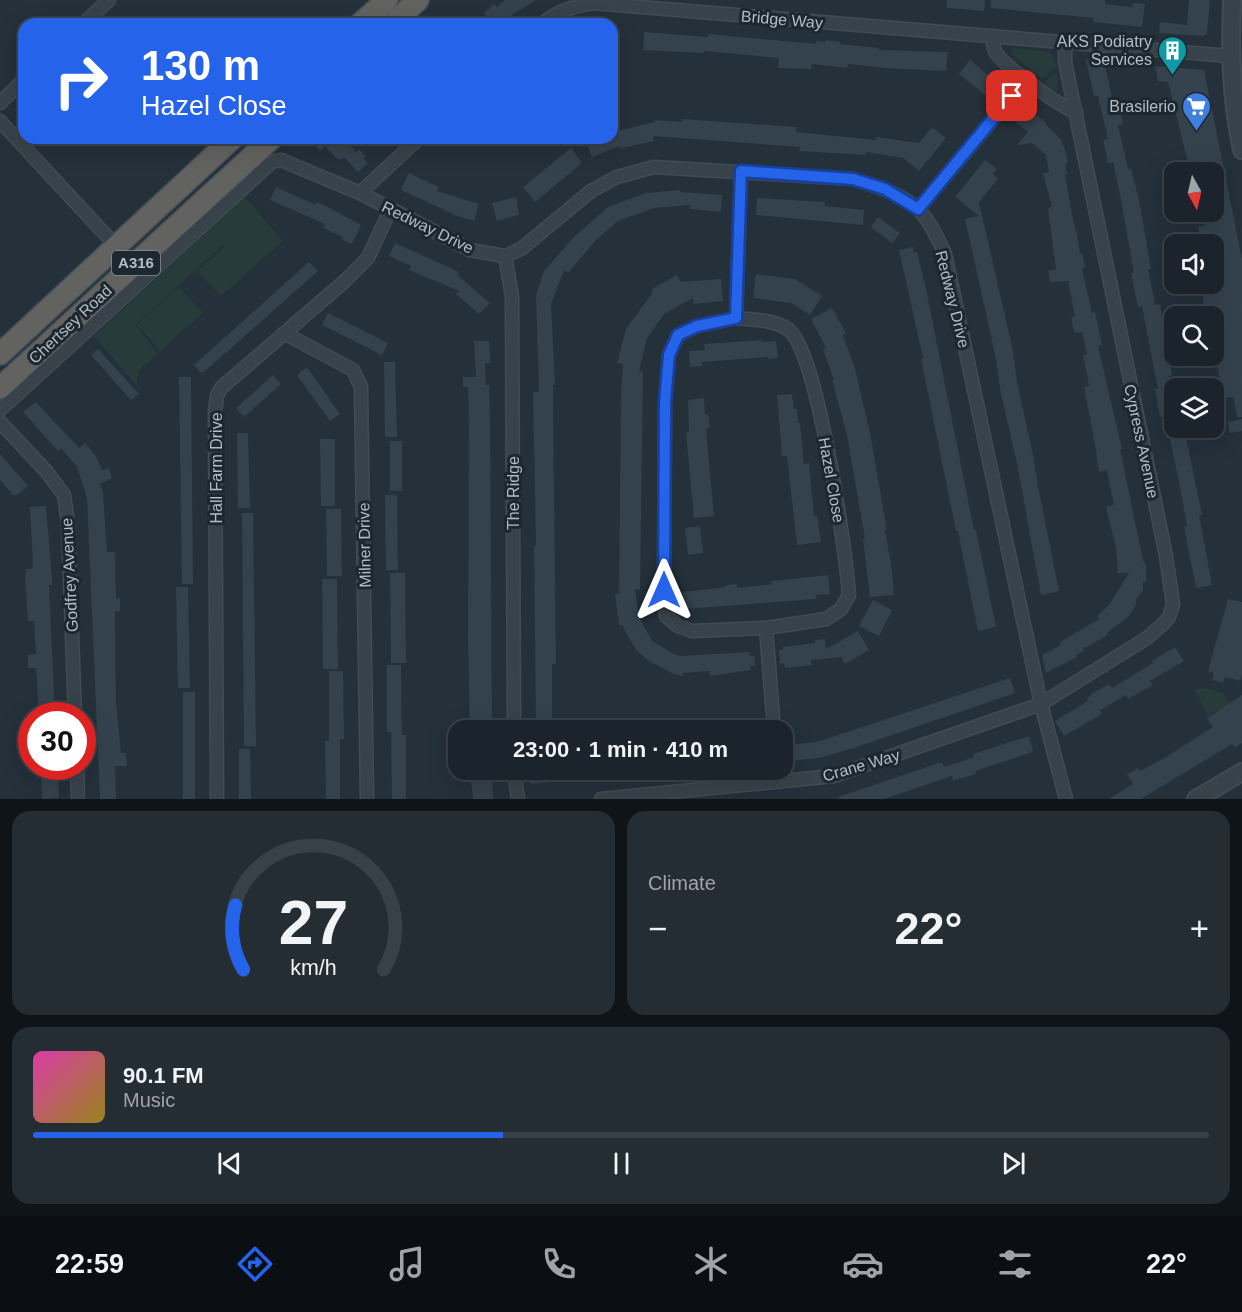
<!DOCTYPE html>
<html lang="en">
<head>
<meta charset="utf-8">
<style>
	body { margin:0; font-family:Arial,sans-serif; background:#242c34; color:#f1f3f6; height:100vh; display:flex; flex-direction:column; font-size:22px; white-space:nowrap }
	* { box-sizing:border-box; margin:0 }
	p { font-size:20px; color:#a0a4a9 }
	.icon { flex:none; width:33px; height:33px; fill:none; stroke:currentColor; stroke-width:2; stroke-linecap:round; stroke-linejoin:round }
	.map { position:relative; height:799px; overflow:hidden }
	.details { display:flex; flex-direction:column; gap:12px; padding:12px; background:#0f1418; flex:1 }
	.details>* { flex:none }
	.top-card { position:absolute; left:18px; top:18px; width:600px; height:126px; border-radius:18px; box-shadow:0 6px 24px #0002,0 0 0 2px #394148; background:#2563eb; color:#fff; overflow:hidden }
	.needle { width:39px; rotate:172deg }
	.controls { position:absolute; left:1164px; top:162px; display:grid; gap:12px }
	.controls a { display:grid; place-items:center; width:60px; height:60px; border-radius:12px; background:#1b242c; box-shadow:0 6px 24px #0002,0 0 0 2px #394148; font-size:30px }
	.speed { position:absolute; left:18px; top:702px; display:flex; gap:12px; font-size:30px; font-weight:700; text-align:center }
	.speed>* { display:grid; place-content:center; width:78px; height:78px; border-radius:50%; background:#1b242c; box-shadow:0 6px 24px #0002,0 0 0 2px #394148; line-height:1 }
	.speed .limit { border:9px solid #d22; background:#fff; color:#111 }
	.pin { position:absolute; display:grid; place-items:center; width:51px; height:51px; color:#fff; margin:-26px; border-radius:12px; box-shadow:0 3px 9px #0006 }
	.me { position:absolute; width:66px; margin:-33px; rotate:0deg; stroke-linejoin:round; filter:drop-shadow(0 0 4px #0008) }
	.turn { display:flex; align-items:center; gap:21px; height:126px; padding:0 24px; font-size:27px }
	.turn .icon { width:78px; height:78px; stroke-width:2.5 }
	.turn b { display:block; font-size:42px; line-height:51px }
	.big { font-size:45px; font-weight:700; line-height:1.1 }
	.details .tile { flex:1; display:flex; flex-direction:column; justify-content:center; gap:9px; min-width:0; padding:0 21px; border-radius:18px; background:#242c34 }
	.details .dial { align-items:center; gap:0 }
	.dial svg { height:156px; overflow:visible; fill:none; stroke:#394148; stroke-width:7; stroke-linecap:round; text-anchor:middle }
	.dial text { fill:#f1f3f6; stroke:none }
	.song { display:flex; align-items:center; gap:18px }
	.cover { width:72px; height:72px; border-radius:9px; background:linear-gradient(135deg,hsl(320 70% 55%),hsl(50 70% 35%)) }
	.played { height:6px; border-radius:3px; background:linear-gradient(90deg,#2563eb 40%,#394148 40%) }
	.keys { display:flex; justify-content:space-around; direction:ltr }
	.heat { display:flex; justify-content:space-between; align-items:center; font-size:33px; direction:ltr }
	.details .tiles { flex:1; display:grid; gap:12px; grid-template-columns:1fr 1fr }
	.tile:last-child { grid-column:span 2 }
	.trip { position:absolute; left:448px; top:720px; width:345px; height:60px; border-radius:18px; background:#1b242c; box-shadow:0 6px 24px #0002,0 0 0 2px #394148; font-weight:700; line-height:60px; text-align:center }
	.tab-bar { display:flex; height:96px; justify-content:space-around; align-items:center; background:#0b0e12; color:#a0a4a9 }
	.tab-bar .icon { width:42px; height:42px }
	.tab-bar .on { color:#2563eb }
	.tab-bar b { font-size:27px; color:#f1f3f6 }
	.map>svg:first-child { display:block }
	.green { fill:#263b3a }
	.building { fill:#34424d }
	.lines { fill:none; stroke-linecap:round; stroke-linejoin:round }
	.minor-casing { stroke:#414b53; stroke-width:15 }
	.tertiary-casing { stroke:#414b53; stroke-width:20 }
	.trunk-casing { stroke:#434d55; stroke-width:24 }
	.minor { stroke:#38424a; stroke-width:12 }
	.tertiary { stroke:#38424a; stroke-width:16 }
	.trunk { stroke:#626260; stroke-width:21 }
	.route-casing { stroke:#184099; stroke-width:15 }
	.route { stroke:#2563eb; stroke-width:10 }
	.labels { text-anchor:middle; stroke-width:6; stroke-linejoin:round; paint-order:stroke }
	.shield { fill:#1d272f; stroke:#869099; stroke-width:1.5 }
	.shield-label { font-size:15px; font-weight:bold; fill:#b3bdc6 }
	.street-label { font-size:16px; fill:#b3bdc6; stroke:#1d272f }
	.poi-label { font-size:16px; fill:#b3bdc6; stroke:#1d272f; text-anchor:end }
</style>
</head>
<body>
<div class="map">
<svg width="1242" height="799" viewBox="0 0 1242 799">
	<rect width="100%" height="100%" fill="#24303a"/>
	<!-- green -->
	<g class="green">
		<path d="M1014,48L1050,52L1057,66L1042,79L1011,53Z"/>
		<path d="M1057,72L1058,90L1054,91L1044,83Z"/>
		<path d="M245,197L283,241L221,296L197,271L225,246L224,244L136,325L158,354L138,371L137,386L94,336Z"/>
		<path d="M179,287L203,313L160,351L137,325Z"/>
		<path d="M1206,688L1224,694L1230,703L1208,716L1194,690Z"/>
	</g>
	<!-- building -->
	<g class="building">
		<path d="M505,0H536L512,15L502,24H482L489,18L484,13L494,4L497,7Z"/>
		<path d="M947,0H985L984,11L947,8Z"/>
		<path d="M991,0H1105V4L1132,7L1133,3L1145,4L1142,27L1093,22L1094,18L991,8Z"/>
		<path d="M1189,0H1210L1207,34L1203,36L1159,33L1160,22L1187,25Z"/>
		<path d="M644,32L708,37L709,34L816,44V41L826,42V40L840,42V44L879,48V50L948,52L946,71L885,68L848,64L847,68L812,64L811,69L778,68L779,58L704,51V53L643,50Z"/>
		<path d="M1103,56L1113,102L1118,101L1123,124L1118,125L1128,169L1131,168L1139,200L1151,269H1148L1155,305L1160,304L1163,321L1172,375L1169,376L1174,404V428H1184L1202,515H1199L1212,585L1196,588L1184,527L1187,526L1179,482L1165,417H1160L1155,389H1158L1142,306L1138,307L1131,273H1134L1121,200L1113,162L1108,163L1103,140L1108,139L1098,96H1094L1086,60Z"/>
		<path d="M970,60L996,82L985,95L959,74Z"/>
		<path d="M1155,66L1204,70L1242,259V417H1237L1233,397L1224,398L1214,352V316H1206L1203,301H1204L1202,290L1214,288V244H1202L1198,227L1206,225L1205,216L1214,214V170L1205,172L1203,160L1188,163L1168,82L1158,81Z"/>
		<path d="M1020,101L1045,122L1049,128L1061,139L1065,150L1068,163L1065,164L1067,174H1065L1073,220L1077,234L1080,254L1082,253L1085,268L1082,269L1092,313L1095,312L1102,345L1098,346L1122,449H1120L1143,560L1146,565V582L1143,581V590L1136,599V605L1127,618L1108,632L1106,636L1083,649L1084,651L1076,655L1077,657L1046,673L1042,655L1061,645L1060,642L1099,619L1097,616L1109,605L1129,573H1118L1116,548L1106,507L1114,505L1107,470L1099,472L1096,455H1097L1084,387L1089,386L1083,355L1087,354L1082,332L1074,333L1071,317L1075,316L1068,281L1050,282L1048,271L1056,269L1048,208L1052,207L1043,173L1049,172L1046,155L1032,143L1017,145L1028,132L1008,116Z"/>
		<path d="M682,119L796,127V132L876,140V137L919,143L932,127L946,138L919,171L903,158L866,152V155L815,152L799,151L800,147L653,136L654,141L621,148L620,146L592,157L586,141L594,138H618L617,131L655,122V120L682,122Z"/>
		<path d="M309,138H343L356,152L359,149L366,156L363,158L368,163L358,172L344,157L341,160L338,158L337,159L325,146L320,151Z"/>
		<path d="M571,148L582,163L535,202L523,187Z"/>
		<path d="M985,160L997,169L993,174L998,179L979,202L1013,351L1017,382L1033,455L1038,486L1059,591L1041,595L1017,463L1001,394L996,359L965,219L979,216L955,197Z"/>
		<path d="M409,173L439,187L437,191L479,204L474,221L455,215L401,190Z"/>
		<path d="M276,187L316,205L317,202L326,206L361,225L352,244L342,240L343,237L323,228L325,224L270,200Z"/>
		<path d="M680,190V192L722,195L721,212L690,209V205L654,208L618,221L596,240L568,273L564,270L551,304L555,385H553V405L556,664H552V724L536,725L534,546H536L533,392H539L536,295L544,271L573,238L608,207L646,193Z"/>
		<path d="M516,197L519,215L497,221L492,203Z"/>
		<path d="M757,198L825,202V206L864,210L863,225L756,215Z"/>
		<path d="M878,217L900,233L892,243L871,227Z"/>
		<path d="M395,243L459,272L457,275L490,303L479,314L456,294L459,291L409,270L411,266L389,256Z"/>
		<path d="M913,247L914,253L917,252L926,289L970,510L974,530H976L996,627L978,631L958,531H956L921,359L923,358L899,250Z"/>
		<path d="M309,262L318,271L204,372H200L194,365Z"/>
		<path d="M756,274L795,279L822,296L810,315L791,303L753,298Z"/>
		<path d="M677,275L681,282L721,279L723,301L694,304L693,298L664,314L647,338L639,371L643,372L640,590L635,589L639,617L652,641L674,654L681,656L749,652L750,656H754L755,666H750L751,670L710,676L709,671L683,673L682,676L674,674L649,661L636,650L622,625H619L615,594H619L621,395L623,364L617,363L626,329L653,292L652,289Z"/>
		<path d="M832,308L846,333L843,335L855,369L870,433L887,530L885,531L892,569L894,595L870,597L863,539H865L847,435L832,380H834L823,349L826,348L811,319Z"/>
		<path d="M328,313L388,343L382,355L322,325Z"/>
		<path d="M762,340V342L776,341L778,358L768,359V357L702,362V366L690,367L689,351L705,350L704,344Z"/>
		<path d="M474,341H489L490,352V363H485L486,385H489L490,421L492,730H470L468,641L469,425L468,387H463V377H476Z"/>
		<path d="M98,349L139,394L131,400L91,355Z"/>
		<path d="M384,362H395L397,437H385Z"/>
		<path d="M307,367L340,414L330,421L297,375Z"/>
		<path d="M273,375L281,384L244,417L236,408Z"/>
		<path d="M179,377H191L193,584H182Z"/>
		<path d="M792,394L794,409H797L798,423H800L804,464L809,463L814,516H817L821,542L797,545L787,456H782L777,395Z"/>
		<path d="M704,398L705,415L708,414L710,428L706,429L714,516L694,518L686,432H689L688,400Z"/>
		<path d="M36,402L79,448L85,443L96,456L102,470L109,468L112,478L100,484L103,493L107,552H115L116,599L120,598V611L115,612L116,704L121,753H126L127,766H115L116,799H100L87,498L77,467L61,448L58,451L23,412Z"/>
		<path d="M1242,419V431L1230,433L1228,422Z"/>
		<path d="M237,433H248L250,508H238Z"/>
		<path d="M320,439H335V506H321Z"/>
		<rect x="390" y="441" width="12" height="50"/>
		<path d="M0,454L28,486L17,495H13L0,480Z"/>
		<path d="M385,495H397L398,570H386Z"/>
		<path d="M46,506L52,579V585H49L55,716H39L36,668H28V655L36,654L34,621H28L25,579L26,569H32L33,566L30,507Z"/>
		<path d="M326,509H341L342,576H327Z"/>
		<path d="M242,513H253L256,746H244Z"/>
		<path d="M700,526L703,553L688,555L685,528Z"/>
		<path d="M390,573H405L406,663H391Z"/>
		<path d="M828,575L830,594L816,595V599L684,609L683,592L726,587V585L737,584V588L757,586L772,584V581Z"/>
		<path d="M322,579H337L338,669H323Z"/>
		<path d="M176,587H188L190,688H178Z"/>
		<path d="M1228,599L1242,602V675L1240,681L1225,677L1223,683L1212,680L1214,673L1208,671Z"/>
		<path d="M873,600L892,610L879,636L859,626Z"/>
		<path d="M858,631L869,650L845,664L841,657L811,660L812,665L796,667L785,668L784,663L780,664L779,650H783V647L815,643V640L825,639L826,649Z"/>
		<path d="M1175,647L1184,661L1150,681L1153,685L1128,699L1126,695L1109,705L1100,710L1102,714L1064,736L1055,721L1088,701L1087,698L1092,695L1091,694L1109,684L1112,688L1153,663L1152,661Z"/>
		<path d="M387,665H401L402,735H406V799H392L391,732H387Z"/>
		<path d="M329,671H343L344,739H340V799H326L325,741H329Z"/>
		<path d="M1010,678L1015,693L857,747L819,758L789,761L787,745L817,742Z"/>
		<rect x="183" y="692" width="12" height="107"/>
		<path d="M1242,695V743L1235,748L1232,744L1141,799H1109L1133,784L1127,774L1138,768L1140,771L1163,759L1213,727L1207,718Z"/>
		<path d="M1029,736L1033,752L975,771L976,774L953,781L952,776L884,799H838V797L942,762L944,767L960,762L974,757L973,754Z"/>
		<path d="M239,749H250L251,799H239Z"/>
		<path d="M41,766H57L59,798L42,799Z"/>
		<path d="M470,770H492L493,799H473Z"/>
		<path d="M528,770H599V777L530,784Z"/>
	</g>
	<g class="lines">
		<defs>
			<g id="minor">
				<path d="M83,24L109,0"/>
				<path d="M542,24C556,11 574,6 593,3L1230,56"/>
				<path d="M992,36C993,41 993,46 995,51C1002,65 1059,106 1076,112"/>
				<path d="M0,103L24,80"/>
				<path d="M0,121L117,247"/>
				<path d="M360,193L419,138"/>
				<path d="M918,209L1026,80"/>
				<path d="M505,256L512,296L514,730"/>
				<path d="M736,318C754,320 774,319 789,330C818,354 846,551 849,595L841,609L826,619L766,628L692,631L678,626L666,616L664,590L665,402L669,355L678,335L697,326Z"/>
				<path d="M736,318L741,171"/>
				<path d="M284,333L353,370L361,387L367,799"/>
				<path d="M0,410L272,162L281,160L360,193L470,250L505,256L521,249L591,191L617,177L654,167L853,179C875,186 900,193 918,209C930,221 938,239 945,254L1041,704L1066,799"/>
				<path d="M0,422L46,471L64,495L68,523L75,716"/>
				<path d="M766,628L774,730"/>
				<path d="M77,766L78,799"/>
				<path d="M514,770L518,799"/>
				<path d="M777,770L779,782"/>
				<path d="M217,799L215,412L217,396L221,388L346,280L368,258L390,210"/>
				<path d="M601,799L834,776L1041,704L1147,638L1164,623L1169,617L1173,604L1166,556L1065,62V43"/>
			</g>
			<g id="tertiary">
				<path d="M1232,0C1230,53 1231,98 1242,150"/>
				<path d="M1196,799L1242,772"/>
			</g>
			<g id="trunk">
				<path d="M360,24L387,0"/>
				<path d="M392,24L418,0"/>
				<path d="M0,354L233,138"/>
				<path d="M0,388L272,138"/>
			</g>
		</defs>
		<!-- minor casing -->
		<use href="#minor" class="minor-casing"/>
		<!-- tertiary casing -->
		<use href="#tertiary" class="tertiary-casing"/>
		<!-- trunk casing -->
		<use href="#trunk" class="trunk-casing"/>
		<!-- minor -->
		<use href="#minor" class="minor"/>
		<!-- tertiary -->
		<use href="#tertiary" class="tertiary"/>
		<!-- trunk -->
		<use href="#trunk" class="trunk"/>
	</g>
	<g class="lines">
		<defs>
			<path id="route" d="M664,590L665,402L669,355L678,335L697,326L736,318L741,171L853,179L885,189L918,209L1012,96"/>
		</defs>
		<!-- route casing -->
		<use href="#route" class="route-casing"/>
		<!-- route -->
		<use href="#route" class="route"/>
	</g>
	<!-- icons -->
	<defs>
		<symbol id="building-pin" viewBox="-11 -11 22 30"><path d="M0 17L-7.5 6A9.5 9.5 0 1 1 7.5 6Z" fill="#0f9aa8" stroke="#1d272f"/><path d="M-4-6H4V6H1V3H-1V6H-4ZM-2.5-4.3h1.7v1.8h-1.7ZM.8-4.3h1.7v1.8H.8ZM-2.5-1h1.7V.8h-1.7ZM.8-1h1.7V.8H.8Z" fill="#fff"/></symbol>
		<symbol id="supermarket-pin" viewBox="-11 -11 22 30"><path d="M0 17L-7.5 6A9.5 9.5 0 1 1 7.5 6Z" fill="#3f7fe0" stroke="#1d272f"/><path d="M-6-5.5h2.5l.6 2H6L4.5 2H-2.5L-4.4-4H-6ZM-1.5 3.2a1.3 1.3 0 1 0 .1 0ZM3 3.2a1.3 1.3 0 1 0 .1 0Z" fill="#fff"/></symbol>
	</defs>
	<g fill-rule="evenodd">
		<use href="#building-pin" x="1156" y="34" width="33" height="45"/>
		<use href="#supermarket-pin" x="1180" y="90" width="33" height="45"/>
	</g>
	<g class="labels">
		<!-- shield labels -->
		<rect class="shield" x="112" y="251" width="48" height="24" rx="4.5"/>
		<g class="shield-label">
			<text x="136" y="268">A316</text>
		</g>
		<!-- street labels -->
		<g class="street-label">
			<text transform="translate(782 19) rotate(5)" y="6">Bridge Way</text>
			<text transform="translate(428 227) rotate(26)" y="6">Redway Drive</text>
			<text transform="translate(953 299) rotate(76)" y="6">Redway Drive</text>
			<text transform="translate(70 324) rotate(-43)" y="6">Chertsey Road</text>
			<text transform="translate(1142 441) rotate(78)" y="6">Cypress Avenue</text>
			<text transform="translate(216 468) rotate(-90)" y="6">Hall Farm Drive</text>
			<text transform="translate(832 480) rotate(80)" y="6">Hazel Close</text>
			<text transform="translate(513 493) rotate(-90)" y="6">The Ridge</text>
			<text transform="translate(364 545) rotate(-91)" y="6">Milner Drive</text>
			<text transform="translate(69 575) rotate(-93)" y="6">Godfrey Avenue</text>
			<text transform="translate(861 765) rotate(-16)" y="6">Crane Way</text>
		</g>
		<!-- poi labels -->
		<g class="poi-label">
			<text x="1152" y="47">AKS Podiatry<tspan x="1152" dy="18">Services</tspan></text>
			<text x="1176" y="112">Brasilerio</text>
		</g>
	</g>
</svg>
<div class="controls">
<a><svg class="needle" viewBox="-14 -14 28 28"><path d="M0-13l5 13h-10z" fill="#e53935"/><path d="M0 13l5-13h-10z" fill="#a0a4a9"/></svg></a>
<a><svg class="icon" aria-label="sound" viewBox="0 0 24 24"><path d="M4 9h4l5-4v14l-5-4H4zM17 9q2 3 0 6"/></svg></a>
<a><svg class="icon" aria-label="search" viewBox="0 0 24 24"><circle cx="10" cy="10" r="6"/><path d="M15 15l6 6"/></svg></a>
<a><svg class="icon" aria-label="layers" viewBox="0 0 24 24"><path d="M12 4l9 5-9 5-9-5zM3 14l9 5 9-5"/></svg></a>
</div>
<div class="speed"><div class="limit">30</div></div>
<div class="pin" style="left:1012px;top:96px;background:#d93025"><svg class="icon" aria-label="arrive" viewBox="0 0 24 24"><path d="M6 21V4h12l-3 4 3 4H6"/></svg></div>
<svg class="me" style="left:664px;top:590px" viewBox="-20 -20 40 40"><path d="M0-17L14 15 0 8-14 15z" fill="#2563eb" stroke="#fff" stroke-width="4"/></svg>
<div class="trip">23:00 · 1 min · 410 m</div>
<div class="top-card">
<div class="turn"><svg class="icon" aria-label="right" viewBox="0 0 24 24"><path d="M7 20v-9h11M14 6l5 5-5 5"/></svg><div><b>130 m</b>Hazel Close</div></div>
</div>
</div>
<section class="details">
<div class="tiles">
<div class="tile dial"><svg viewBox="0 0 100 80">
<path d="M14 69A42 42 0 1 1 86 69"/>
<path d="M14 69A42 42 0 0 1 10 36" stroke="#2563eb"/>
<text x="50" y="56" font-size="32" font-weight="700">27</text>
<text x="50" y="72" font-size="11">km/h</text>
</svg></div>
<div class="tile"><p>Climate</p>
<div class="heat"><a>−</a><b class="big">22°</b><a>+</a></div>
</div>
<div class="tile">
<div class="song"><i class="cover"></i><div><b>90.1 FM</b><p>Music</p></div></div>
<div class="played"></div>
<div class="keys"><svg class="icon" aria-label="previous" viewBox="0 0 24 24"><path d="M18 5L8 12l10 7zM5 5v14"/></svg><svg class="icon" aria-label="pause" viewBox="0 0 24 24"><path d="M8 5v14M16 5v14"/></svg><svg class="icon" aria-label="next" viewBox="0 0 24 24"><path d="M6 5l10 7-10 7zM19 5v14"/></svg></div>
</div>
</div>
</section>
<nav class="tab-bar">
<b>22:59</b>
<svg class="icon on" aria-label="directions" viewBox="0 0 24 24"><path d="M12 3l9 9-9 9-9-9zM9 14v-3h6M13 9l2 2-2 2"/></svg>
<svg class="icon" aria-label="music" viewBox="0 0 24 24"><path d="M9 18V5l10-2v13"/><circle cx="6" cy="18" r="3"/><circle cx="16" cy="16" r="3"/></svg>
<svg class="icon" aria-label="phone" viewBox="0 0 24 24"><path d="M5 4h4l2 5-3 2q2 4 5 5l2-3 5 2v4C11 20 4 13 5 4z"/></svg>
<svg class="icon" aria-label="climate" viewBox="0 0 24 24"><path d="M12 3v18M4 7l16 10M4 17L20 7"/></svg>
<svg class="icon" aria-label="car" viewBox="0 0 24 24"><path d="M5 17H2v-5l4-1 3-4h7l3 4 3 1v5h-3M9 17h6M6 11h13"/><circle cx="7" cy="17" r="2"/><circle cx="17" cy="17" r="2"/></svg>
<svg class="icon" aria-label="filters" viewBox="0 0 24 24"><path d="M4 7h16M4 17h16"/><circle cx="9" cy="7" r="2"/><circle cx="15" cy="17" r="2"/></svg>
<b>22°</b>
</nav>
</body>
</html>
